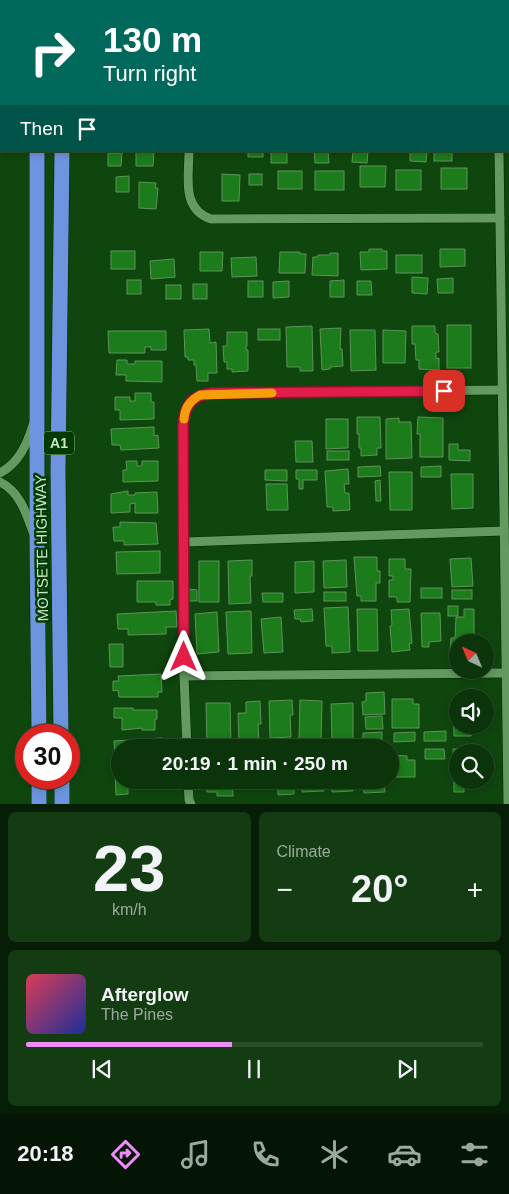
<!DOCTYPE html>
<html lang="en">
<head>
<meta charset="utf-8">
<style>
	body { margin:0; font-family:Helvetica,sans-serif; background:#143c13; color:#f1f3f6; height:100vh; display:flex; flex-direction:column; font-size:19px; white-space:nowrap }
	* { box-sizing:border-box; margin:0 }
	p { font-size:16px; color:#9aaa9c }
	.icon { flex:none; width:28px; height:28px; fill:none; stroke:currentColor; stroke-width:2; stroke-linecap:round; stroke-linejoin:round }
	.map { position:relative; height:804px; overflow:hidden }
	.side { display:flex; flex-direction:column; gap:8px; padding:8px; background:#061d06; flex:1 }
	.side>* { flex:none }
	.hud { position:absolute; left:0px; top:0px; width:510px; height:152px; box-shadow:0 2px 8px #0003,0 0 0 1px #2b4f2b; background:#00695c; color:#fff; overflow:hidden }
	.needle { width:32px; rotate:316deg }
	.controls { position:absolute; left:449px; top:634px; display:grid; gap:10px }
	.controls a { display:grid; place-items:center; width:45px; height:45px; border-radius:50%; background:#0b340a; box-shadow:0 2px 8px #0003,0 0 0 1px #2b4f2b; font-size:25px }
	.speed { position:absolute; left:15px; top:724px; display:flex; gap:10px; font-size:25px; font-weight:700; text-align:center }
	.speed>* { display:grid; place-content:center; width:65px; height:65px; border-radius:50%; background:#0b340a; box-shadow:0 2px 8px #0003,0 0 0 1px #2b4f2b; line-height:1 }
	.speed .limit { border:8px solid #d22; background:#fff; color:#111 }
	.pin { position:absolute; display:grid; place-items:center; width:42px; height:42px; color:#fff; margin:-21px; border-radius:10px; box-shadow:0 2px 8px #0006 }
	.me { position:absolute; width:55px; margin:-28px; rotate:0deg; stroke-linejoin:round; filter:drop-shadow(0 0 4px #0008) }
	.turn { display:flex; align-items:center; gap:18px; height:105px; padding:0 20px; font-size:22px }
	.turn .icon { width:65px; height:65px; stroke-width:2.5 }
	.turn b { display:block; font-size:35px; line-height:42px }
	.then { display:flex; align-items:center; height:48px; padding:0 20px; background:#0003; gap:10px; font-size:19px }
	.big { font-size:38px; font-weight:600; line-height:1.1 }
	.side .tile { flex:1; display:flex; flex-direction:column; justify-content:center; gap:8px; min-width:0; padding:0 18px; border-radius:8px; background:#143c13 }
	.side .dial { align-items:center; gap:0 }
	.dial b { font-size:65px; line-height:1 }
	.song { display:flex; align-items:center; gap:15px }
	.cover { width:60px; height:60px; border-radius:8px; background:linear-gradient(135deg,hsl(350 70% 55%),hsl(230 70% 35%)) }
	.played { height:5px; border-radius:2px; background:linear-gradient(90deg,#ed8cfa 45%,#2b4f2b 45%) }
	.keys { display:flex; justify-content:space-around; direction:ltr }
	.heat { display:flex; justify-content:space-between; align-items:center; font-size:28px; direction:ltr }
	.side .tiles { flex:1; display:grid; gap:8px; grid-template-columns:1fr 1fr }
	.tile:last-child { grid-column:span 2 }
	.trip { position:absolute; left:111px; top:739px; width:288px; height:50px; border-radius:25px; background:#0b340a; box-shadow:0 2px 8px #0003,0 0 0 1px #2b4f2b; font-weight:600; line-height:50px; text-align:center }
	.tab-bar { display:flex; height:80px; justify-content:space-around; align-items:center; background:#041504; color:#9aaa9c }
	.tab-bar .icon { width:35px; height:35px }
	.tab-bar .selected { color:#ed8cfa }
	.tab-bar b { font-size:22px; color:#f1f3f6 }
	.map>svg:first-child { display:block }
	.building { fill:#1c7b1a; stroke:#5e935a }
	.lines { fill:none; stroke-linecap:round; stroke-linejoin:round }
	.minor-casing { stroke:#012901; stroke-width:10 }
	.highway-casing { stroke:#012901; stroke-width:16 }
	.minor { stroke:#64995f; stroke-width:9 }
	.highway { stroke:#6d94de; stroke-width:15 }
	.route-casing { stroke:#92132f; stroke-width:12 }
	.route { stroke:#e11d48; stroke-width:9 }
	.slow { stroke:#f59e0b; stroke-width:9 }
	.labels { text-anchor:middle; stroke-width:5; stroke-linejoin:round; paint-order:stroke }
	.shield { fill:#013b01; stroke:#8eb38c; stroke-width:1 }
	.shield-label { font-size:14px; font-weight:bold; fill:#cae6c7 }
	.street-label { font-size:15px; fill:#cae6c7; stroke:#013b01 }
</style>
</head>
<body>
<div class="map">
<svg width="509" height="804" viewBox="0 0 509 804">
	<rect width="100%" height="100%" fill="#0f460e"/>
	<!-- building -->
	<g class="building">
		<path d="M136,151H154L153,166H136Z"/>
		<rect x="248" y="151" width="15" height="6"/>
		<rect x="271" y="151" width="16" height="12"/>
		<path d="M314,151H328L329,163H315Z"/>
		<path d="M353,151H368L367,163L352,162Z"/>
		<path d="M410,151H427L426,162L410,161Z"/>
		<rect x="434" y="151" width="18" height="10"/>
		<path d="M108,153H122L121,166H108Z"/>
		<path d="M360,166H386L385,187H360Z"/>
		<rect x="441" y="168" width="26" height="21"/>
		<rect x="396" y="170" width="25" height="20"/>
		<rect x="278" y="171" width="24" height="18"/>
		<rect x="315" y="171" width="29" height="19"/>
		<path d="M222,174L240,175L239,201H222Z"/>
		<rect x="249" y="174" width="13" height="11"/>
		<path d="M129,176V192H116V177Z"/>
		<path d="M139,182L156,183L155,188H158L156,209L139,208Z"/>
		<path d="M369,249H382V251H387V269L361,270L360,252H369Z"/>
		<path d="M440,249H465V266L440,267Z"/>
		<rect x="111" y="251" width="24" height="18"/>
		<path d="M200,252H223L222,271H200Z"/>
		<path d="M280,252H300V254H306L305,273H279Z"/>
		<path d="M330,253H338V276L312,275L313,257H318V255H330Z"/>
		<rect x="396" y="255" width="26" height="18"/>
		<path d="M256,257L257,276L232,277L231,258Z"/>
		<path d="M174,259L175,277L151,279L150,261Z"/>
		<path d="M412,277L428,278L427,294L412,293Z"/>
		<path d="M453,278V293H438L437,279Z"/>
		<rect x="127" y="280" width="14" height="14"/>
		<path d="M344,280V297H330V281Z"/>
		<rect x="248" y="281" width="15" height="16"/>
		<path d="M289,281V297L273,298V282Z"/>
		<path d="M357,281H371L372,295H357Z"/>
		<rect x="193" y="284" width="14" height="15"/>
		<rect x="166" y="285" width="15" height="14"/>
		<rect x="447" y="325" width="24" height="43"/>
		<path d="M312,326L313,371H300V367H287L286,327Z"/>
		<path d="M412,326H435V333L438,334L439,352H436V359L439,358V370L419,369V360H416L415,344H412Z"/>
		<path d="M341,328L340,349H342L343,366L330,367V369L322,370L320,329Z"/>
		<path d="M209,329L210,343L216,342L217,373H208V381H197L196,365H194V360H188V357H185L184,330Z"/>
		<rect x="258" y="329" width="22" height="11"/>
		<path d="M350,330H375L376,370L351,371Z"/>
		<path d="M383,330L406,331L405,363H383Z"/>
		<path d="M108,331H166V350H151V347H145V353H109Z"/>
		<path d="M227,332H247V346H246V350H248V371L232,372V369H227V362H224L223,346H227Z"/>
		<path d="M117,360H127V364H135V361H162V382L126,381V375H116Z"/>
		<path d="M135,393H151V402H154V419L120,420V410H115V397H130V401H135Z"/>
		<path d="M357,417H380L381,448H377V455L361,456V448H359V434H357Z"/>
		<path d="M418,417L443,418V457H420V434H417Z"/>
		<path d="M399,418V422H411L412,458L386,459V419Z"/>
		<path d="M326,419H348V448L326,449Z"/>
		<path d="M154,427V436L158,435L159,448L121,450L120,445H112L111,429Z"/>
		<path d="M295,441H312L313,462H296Z"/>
		<path d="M449,444H458V450H470V461L449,460Z"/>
		<rect x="327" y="451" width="22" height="9"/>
		<path d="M126,461H137V466H142V461H158V481L123,482V470H127Z"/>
		<path d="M380,466L381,476L358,477V467Z"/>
		<path d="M441,466V477H421V467Z"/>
		<path d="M348,469L349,484H344L345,493H349L350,510L333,511V507H327L325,471Z"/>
		<path d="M265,470H287V481L265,480Z"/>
		<path d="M296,470H317V480H303V489H299V479H296Z"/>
		<path d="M389,472H412V510H390Z"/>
		<path d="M451,474H473V508L452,509Z"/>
		<path d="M380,480L381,501H376L375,481Z"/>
		<path d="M266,484H287L288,510H267Z"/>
		<path d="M128,491V495H135V493L157,492L158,513H135V503L130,504V512L111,513V494Z"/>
		<path d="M120,522L156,523L158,544L124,545V541H114L113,527H120Z"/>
		<path d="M160,551V573L117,574L116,552Z"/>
		<path d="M354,557H377V571H380V583H376V601H361V596H357Z"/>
		<path d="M471,558L473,586L452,587L450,559Z"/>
		<path d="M389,559H405V569H411L410,602H397V597H389V580H393V576H389Z"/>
		<path d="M252,560V576H250L251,603L229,604L228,561Z"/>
		<path d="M346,560L347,587L324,588L323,561Z"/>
		<rect x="199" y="561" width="20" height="41"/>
		<path d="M314,561V592L295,593V562Z"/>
		<path d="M137,581H173V599L170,600V605H156V602H137Z"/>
		<rect x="421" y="588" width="21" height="10"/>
		<path d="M188,589L197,590V601H188Z"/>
		<rect x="452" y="590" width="20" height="9"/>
		<rect x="324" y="592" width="22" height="9"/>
		<path d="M262,593H283V602H263Z"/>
		<rect x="448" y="606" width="10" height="10"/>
		<path d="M348,607L350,652L332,653V646H326L324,608Z"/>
		<path d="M312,609L313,621L301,622L300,619H295L294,610Z"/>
		<path d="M357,609H377L378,651H358Z"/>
		<path d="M409,609L412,643L409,644L410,650L392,652L390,626L392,625L391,610Z"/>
		<path d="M464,609H474V642H458V650H450L451,638H455L456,617H464Z"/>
		<path d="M176,611L177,627H166V634L128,635V629H118L117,614Z"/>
		<path d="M251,611L252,653L228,654L226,612Z"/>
		<path d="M217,612L219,652L197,654L195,614Z"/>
		<path d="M421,613H440L441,641L429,642V647H422Z"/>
		<path d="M281,617L283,652L264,653L261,619Z"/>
		<path d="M109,644H123V667H110Z"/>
		<path d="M161,674L162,692H158V697H119L118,690L113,691V681H119L118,676Z"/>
		<path d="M384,692L385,714L363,715L362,702L366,701V693Z"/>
		<path d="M392,699H413V704H419V728H392Z"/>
		<path d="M292,700L293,715H290L291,737L270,738L269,701Z"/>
		<path d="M300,700L322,701L321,740H299Z"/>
		<path d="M260,701L261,724H258L259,743L239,744L238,713H246V702Z"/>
		<path d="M453,702H458V725H475V726L471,727V736H454Z"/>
		<path d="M206,703H230L231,746H207Z"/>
		<path d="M353,703V739L332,740L331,704Z"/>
		<path d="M114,708H133V710H157V719H155V730H142V728L122,730V718H114Z"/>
		<path d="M382,716L383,729H366L365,717Z"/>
		<path d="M446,731V741H424V732Z"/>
		<path d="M382,732V742H363V733Z"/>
		<path d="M415,732V741L394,742V733Z"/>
		<path d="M162,738L163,748H120V762H115L114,741Z"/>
		<path d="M476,748V752H458V780H477V784H474V787H464V792H454L453,749Z"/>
		<path d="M425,749H444L445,759H425Z"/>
		<path d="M393,755L407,756V760H415V777H392Z"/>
		<path d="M115,771H120V780H128V794L116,795Z"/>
		<path d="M207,780H232L233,796H217V792H207Z"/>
		<path d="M271,780H294V794L278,795V785L272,786Z"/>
		<path d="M302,780H323L324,791L302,792Z"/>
		<path d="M331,780H352L353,791L332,792Z"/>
		<path d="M363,780H384L385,792L364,793Z"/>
	</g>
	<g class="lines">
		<defs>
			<g id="minor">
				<path d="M187,0V1"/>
				<path d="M496,0V1"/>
				<path d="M189,151C189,177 181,209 211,219L500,218"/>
				<path d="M499,151L508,804"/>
				<path d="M0,473C19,463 27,444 33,425"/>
				<path d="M0,482C20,492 26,513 33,532"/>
				<path d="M185,542L504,531"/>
				<path d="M184,676L506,673"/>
				<path d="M187,748L184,676L183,426C185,405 190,396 212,393L501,390"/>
				<path d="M188,780L189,800L191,804"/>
			</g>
			<g id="highway">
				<path d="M38,1V0"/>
				<path d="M63,1V0"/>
				<path d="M37,151V542L39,735"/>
				<path d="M61,735L58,471L62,151"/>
				<path d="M39,778V804"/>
				<path d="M62,778V804"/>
			</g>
		</defs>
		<!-- minor casing -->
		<use href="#minor" class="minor-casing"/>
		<!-- highway casing -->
		<use href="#highway" class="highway-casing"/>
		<!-- minor -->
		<use href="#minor" class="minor"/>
		<!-- highway -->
		<use href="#highway" class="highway"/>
	</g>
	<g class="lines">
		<defs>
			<path id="route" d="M184,657L183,426C185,405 190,396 212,393L444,391"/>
		</defs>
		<!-- route casing -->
		<use href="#route" class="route-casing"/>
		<!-- route -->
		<use href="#route" class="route"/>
		<!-- slow -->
		<path class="slow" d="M184,419C185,407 190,401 200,395L272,393"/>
	</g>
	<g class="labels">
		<!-- shield labels -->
		<rect class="shield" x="44" y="431.5" width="30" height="23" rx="4"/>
		<g class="shield-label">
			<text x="59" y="448">A1</text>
		</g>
		<!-- street labels -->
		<g class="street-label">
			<text transform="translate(42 548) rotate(-91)" y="5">MOTSETE HIGHWAY</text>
		</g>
	</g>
</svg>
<div class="controls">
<a><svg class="needle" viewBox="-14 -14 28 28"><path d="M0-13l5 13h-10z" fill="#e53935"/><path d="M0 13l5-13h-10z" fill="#9aaa9c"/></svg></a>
<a><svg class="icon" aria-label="sound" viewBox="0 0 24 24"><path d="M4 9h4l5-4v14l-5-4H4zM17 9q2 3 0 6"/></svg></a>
<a><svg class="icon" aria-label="search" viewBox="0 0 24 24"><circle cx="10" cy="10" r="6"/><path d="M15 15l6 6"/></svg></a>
</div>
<div class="speed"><div class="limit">30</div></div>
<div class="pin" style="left:444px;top:391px;background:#d93025"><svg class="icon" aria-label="arrive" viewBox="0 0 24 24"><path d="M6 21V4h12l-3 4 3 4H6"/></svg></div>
<svg class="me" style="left:184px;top:657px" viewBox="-20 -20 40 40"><path d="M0-17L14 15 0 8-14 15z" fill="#e11d48" stroke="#fff" stroke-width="4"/></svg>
<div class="trip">20:19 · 1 min · 250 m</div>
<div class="hud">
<div class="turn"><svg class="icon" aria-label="right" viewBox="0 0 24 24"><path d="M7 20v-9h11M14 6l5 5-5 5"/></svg><div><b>130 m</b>Turn right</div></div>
<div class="then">Then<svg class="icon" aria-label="arrive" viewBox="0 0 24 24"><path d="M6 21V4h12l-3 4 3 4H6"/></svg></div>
</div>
</div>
<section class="side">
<div class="tiles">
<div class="tile dial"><b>23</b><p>km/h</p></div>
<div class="tile"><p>Climate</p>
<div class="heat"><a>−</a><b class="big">20°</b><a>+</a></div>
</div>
<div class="tile">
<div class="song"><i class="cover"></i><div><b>Afterglow</b><p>The Pines</p></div></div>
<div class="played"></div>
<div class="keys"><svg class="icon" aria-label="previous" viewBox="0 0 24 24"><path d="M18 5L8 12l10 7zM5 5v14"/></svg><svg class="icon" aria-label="pause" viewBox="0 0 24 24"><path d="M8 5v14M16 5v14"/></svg><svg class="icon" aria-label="next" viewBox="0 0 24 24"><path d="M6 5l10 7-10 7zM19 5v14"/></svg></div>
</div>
</div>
</section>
<nav class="tab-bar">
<b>20:18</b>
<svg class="icon selected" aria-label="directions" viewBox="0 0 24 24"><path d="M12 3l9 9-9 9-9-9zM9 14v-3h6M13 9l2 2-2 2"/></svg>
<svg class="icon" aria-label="music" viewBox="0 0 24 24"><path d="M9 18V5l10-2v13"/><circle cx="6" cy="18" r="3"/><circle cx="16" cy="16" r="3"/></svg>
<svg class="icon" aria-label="phone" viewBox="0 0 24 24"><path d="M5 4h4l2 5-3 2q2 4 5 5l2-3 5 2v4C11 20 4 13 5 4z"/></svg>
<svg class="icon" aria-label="climate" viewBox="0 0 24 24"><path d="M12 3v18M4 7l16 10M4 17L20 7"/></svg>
<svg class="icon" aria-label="car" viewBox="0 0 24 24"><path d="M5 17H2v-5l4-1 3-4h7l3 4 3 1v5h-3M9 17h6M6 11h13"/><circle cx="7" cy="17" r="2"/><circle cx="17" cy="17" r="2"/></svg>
<svg class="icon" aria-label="filters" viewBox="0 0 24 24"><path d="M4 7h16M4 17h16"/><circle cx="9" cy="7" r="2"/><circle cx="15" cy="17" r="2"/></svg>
</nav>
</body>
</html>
